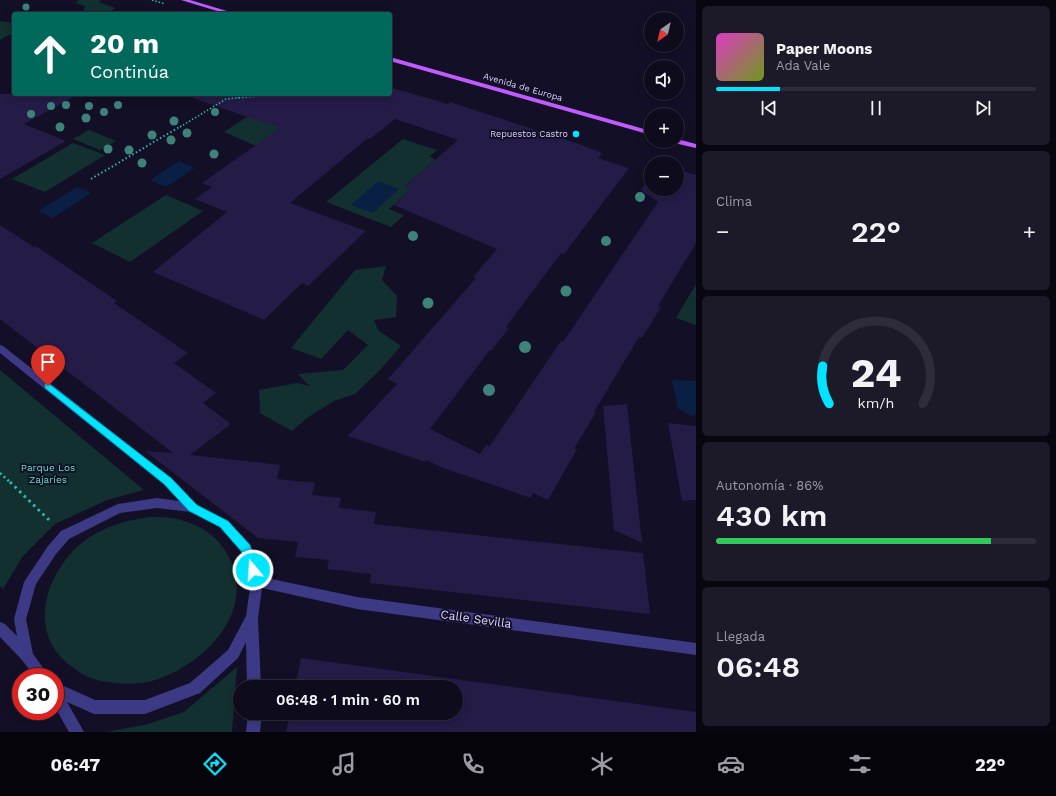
<!DOCTYPE html>
<html lang="es">
<head>
<meta charset="utf-8">
<style>
	body { margin:0; font-family:"Work Sans",sans-serif; background:#1c1929; color:#f1f3f6; height:100vh; display:flex; flex-direction:column; font-size:15px; white-space:nowrap }
	* { box-sizing:border-box; margin:0 }
	p { font-size:13px; color:#9b9ba3 }
	.icon { flex:none; width:22px; height:22px; fill:none; stroke:currentColor; stroke-width:2; stroke-linecap:round; stroke-linejoin:round }
	.map { position:relative; flex:1; overflow:hidden }
	.sheet { display:flex; flex-direction:column; gap:6px; padding:6px; background:#08060f; width:360px }
	.sheet>* { flex:none }
	.guide { position:absolute; left:12px; top:12px; width:380px; height:84px; border-radius:4px; box-shadow:0 2px 10px #0003,0 0 0 1px #2e2b3b; background:#00695c; color:#fff; overflow:hidden }
	.needle { width:26px; rotate:214deg }
	.controls { position:absolute; left:644px; top:12px; display:grid; gap:8px }
	.controls a { display:grid; place-items:center; width:40px; height:40px; border-radius:50%; background:#0e0b1c; box-shadow:0 2px 10px #0003,0 0 0 1px #2e2b3b; font-size:20px }
	.speed { position:absolute; left:12px; top:668px; display:flex; gap:8px; font-size:20px; font-weight:700; text-align:center }
	.speed>* { display:grid; place-content:center; width:52px; height:52px; border-radius:50%; background:#0e0b1c; box-shadow:0 2px 10px #0003,0 0 0 1px #2e2b3b; line-height:1 }
	.speed .limit { border:6px solid #d22; background:#fff; color:#111 }
	.pin { position:absolute; display:grid; place-items:center; width:34px; height:34px; color:#fff; margin:-41px -17px; border-radius:50% 50% 50% 0; rotate:-45deg; box-shadow:0 0 4px #0007 }
	.pin .icon { rotate:45deg }
	.me { position:absolute; width:44px; margin:-22px; rotate:342deg; stroke-linejoin:round; filter:drop-shadow(0 0 3px #0008) }
	.turn { display:flex; align-items:center; gap:14px; height:84px; padding:0 12px; font-size:18px }
	.turn .icon { width:52px; height:52px; stroke-width:2.5 }
	.turn b { display:block; font-size:28px; line-height:34px }
	.big { font-size:30px; font-weight:600; line-height:1.1 }
	.sheet .widget { flex:1; display:flex; flex-direction:column; justify-content:center; gap:6px; min-width:0; padding:0 14px; border-radius:6px; background:#1c1929 }
	.sheet .dial { align-items:center; gap:0 }
	.dial svg { height:104px; overflow:visible; fill:none; stroke:#2e2b3b; stroke-width:7; stroke-linecap:round; text-anchor:middle }
	.dial text { fill:#f1f3f6; stroke:none }
	.song { display:flex; align-items:center; gap:12px }
	.cover { width:48px; height:48px; border-radius:6px; background:linear-gradient(135deg,hsl(310 70% 55%),hsl(80 70% 35%)) }
	.played { height:4px; border-radius:2px; background:linear-gradient(90deg,#00e5ff 20%,#2e2b3b 20%) }
	.keys { display:flex; justify-content:space-around; direction:ltr }
	.heat { display:flex; justify-content:space-between; align-items:center; font-size:22px; direction:ltr }
	.charge { height:6px; border-radius:3px; background:linear-gradient(90deg,#34c759 86%,#2e2b3b 0) }
	.trip { position:absolute; left:233px; top:680px; width:230px; height:40px; border-radius:20px; background:#0e0b1c; box-shadow:0 2px 10px #0003,0 0 0 1px #2e2b3b; font-weight:600; line-height:40px; text-align:center }
	.tabs { display:flex; height:64px; justify-content:space-around; align-items:center; background:#06040b; color:#9b9ba3 }
	.tabs .icon { width:28px; height:28px }
	.tabs .active { color:#00e5ff }
	.tabs b { font-size:18px; color:#f1f3f6 }
	main { display:flex; flex:1; min-height:0 }
	.map>svg:first-child { display:block }
	.green { fill:#12302f }
	.water { fill:#0a1f44 }
	.building { fill:#241b47 }
	.lines { fill:none; stroke-linecap:round; stroke-linejoin:round }
	.path-far3 { stroke:#2fb8b0; stroke-width:1.5; stroke-dasharray:1.5 2; stroke-linecap:butt }
	.path-far2 { stroke:#2fb8b0; stroke-width:2; stroke-dasharray:1.5 2.5; stroke-linecap:butt }
	.path-far1 { stroke:#2fb8b0; stroke-width:2.5; stroke-dasharray:2 3; stroke-linecap:butt }
	.path { stroke:#2fb8b0; stroke-width:3; stroke-dasharray:2.5 4; stroke-linecap:butt }
	.minor { fill:#3d3a85; fill-rule:evenodd }
	.major { fill:#c25bff; fill-rule:evenodd }
	.tree { fill:#3d827b }
	.route { fill:#00e5ff; stroke:#0095a6 }
	.poi-dot { fill:#00e5ff; stroke:#130f26; stroke-width:1.5 }
	.labels { text-anchor:middle; stroke-width:4; stroke-linejoin:round; paint-order:stroke }
	.far-street-label { font-size:9px; fill:#d9d4ff; stroke:#130f26 }
	.far-poi-label { font-size:9px; fill:#d9d4ff; stroke:#130f26; text-anchor:end }
	.park-label { font-size:10px; fill:#5fe0c0; stroke:#130f26 }
	.near-street-label { font-size:12px; fill:#d9d4ff; stroke:#130f26 }
</style>
</head>
<body>
<main>
<div class="map">
<svg width="696" height="732" viewBox="0 0 696 732">
	<rect width="100%" height="100%" fill="#130f26"/>
	<!-- green -->
	<g class="green">
		<path d="M79,0H101L99,2L115,8L108,14H83L85,6L76,3Z"/>
		<path d="M0,21L14,23V35H9L0,40Z"/>
		<path d="M281,94H349L256,146L224,132Z"/>
		<path d="M89,130L116,141L100,150L73,139Z"/>
		<path d="M403,139L437,150L430,156L435,160L405,186L411,189L389,209L404,215L391,227L326,202Z"/>
		<path d="M73,143L105,155L45,192L12,179Z"/>
		<path d="M166,195L203,211L130,262L92,243Z"/>
		<path d="M386,266L382,280L397,296L396,317L374,320L378,330L401,346L379,371L355,394L334,401L307,418L292,431L260,413L259,390L297,383L310,386L298,374L343,370L368,345L348,330L321,359L291,348L355,270Z"/>
		<path d="M696,284V325L676,318Z"/>
		<path d="M0,370L144,490L107,500L55,524L23,556L3,589L0,586Z"/>
		<path d="M150,517C160,517 171,517 181,520C202,526 219,537 229,557C257,613 203,666 152,681C135,686 102,684 86,676C81,674 76,669 71,666C22,631 49,561 93,535C112,524 130,520 150,517Z"/>
		<path d="M237,667L232,732H106L148,724L184,712Z"/>
	</g>
	<!-- water -->
	<g class="water">
		<path d="M179,161L195,168L166,187L150,180Z"/>
		<path d="M378,181L399,189L373,213L351,205Z"/>
		<path d="M77,187L91,193L53,218L38,211Z"/>
		<path d="M672,380L696,381V414L694,416C687,416 684,410 678,409Z"/>
	</g>
	<!-- building -->
	<g class="building">
		<path d="M393,88L448,104L450,102L579,144L602,153L598,158L629,168L564,254L561,253L506,327L509,328L491,351L490,350L430,429L480,454L486,445L489,447L561,341L563,342L658,202L641,190L651,176V189H677V169L696,175V243L658,306L661,307L642,338L639,337L594,412H596L574,449H577L548,500L533,493L531,498L443,468L426,460L425,462L348,436L397,384L388,379L476,278L473,277L497,249L394,205L411,189L404,187L458,140L395,119L370,139L368,138L290,203L366,231L308,286L302,283L264,320L153,272L227,212L195,199L212,187L202,183L280,128L193,98L194,94H390V91Z"/>
		<path d="M0,94H79L24,124L66,141L0,179Z"/>
		<path d="M0,225L34,247L36,246L117,301L114,303L188,353L174,363L216,393L203,403L231,424L190,455L280,465L277,479L315,483L312,495L341,498L339,508L376,512L374,524L643,553L650,614L370,583L371,574L327,569L329,560L295,557L298,542L258,538L145,451L173,453L0,319Z"/>
		<path d="M627,404L642,543L614,530L603,406Z"/>
		<path d="M668,423L696,426V500L682,501Z"/>
		<path d="M301,658L696,712V732H286L290,713H456V687H295Z"/>
	</g>
	<g class="lines">
		<!-- path-far3 -->
		<g class="path-far3">
			<path d="M152,0L165,4"/>
			<path d="M238,98L244,94"/>
			<path d="M180,127L226,99L260,96"/>
		</g>
		<!-- path-far2 -->
		<path class="path-far2" d="M91,179L181,126"/>
		<!-- path-far1 -->
		<path class="path-far1" d="M0,473L11,483"/>
		<!-- path -->
		<path class="path" d="M10,482L49,520"/>
		<!-- minor -->
		<g class="minor">
			<path d="M0,345L3,346L171,478L197,505L228,521L250,544L262,577L357,597L696,643V655L357,609L262,588L258,618L261,687H247L246,642L238,658L200,693L145,714H94L67,702L84,732H69L55,707V682L95,700H145L190,683L228,650L246,616L251,581L241,551L220,527L191,512L157,508L120,513L69,539L56,554L36,584L26,619L33,654L50,677H35L22,660L0,637V622L5,624L17,636L14,619L24,582L48,546L61,531L118,504L157,498L179,501L163,484L0,353Z"/>
			<path d="M248,713H262L260,732H246Z"/>
		</g>
		<!-- major -->
		<g class="major">
			<path d="M181,0H190L237,14H227Z"/>
			<path d="M390,57L651,131V135L390,61Z"/>
			<path d="M677,139L696,144V148L674,143L673,141H677Z"/>
		</g>
	</g>
	<!-- trees -->
	<g class="tree">
		<circle cx="26" cy="7" r="3.5"/>
		<circle cx="66" cy="105" r="4"/>
		<circle cx="118" cy="105" r="4"/>
		<circle cx="51" cy="106" r="4"/>
		<circle cx="89" cy="106" r="4"/>
		<circle cx="104" cy="112" r="4"/>
		<circle cx="215" cy="112" r="4"/>
		<circle cx="31" cy="114" r="4"/>
		<circle cx="86" cy="118" r="4.5"/>
		<circle cx="174" cy="121" r="4.5"/>
		<circle cx="60" cy="127" r="4.5"/>
		<circle cx="187" cy="133" r="4.5"/>
		<circle cx="152" cy="135" r="4.5"/>
		<circle cx="171" cy="140" r="4.5"/>
		<circle cx="108" cy="149" r="4.5"/>
		<circle cx="129" cy="150" r="4.5"/>
		<circle cx="214" cy="154" r="4.5"/>
		<circle cx="142" cy="163" r="4.5"/>
		<circle cx="640" cy="197" r="5"/>
		<circle cx="413" cy="236" r="5"/>
		<circle cx="606" cy="241" r="5"/>
		<circle cx="566" cy="291" r="5.5"/>
		<circle cx="428" cy="303" r="5.5"/>
		<circle cx="525" cy="347" r="6"/>
		<circle cx="489" cy="390" r="6"/>
	</g>
	<!-- route -->
	<path class="route" d="M48,383L171,478L197,505L228,521L250,545L259,570L257,573L253,575L249,573L241,551L220,527L189,511L164,484L45,388V384Z"/>
	<!-- markers -->
	<circle class="poi-dot" cx="576" cy="134" r="4"/>
	<g class="labels">
		<!-- far-street labels -->
		<g class="far-street-label">
			<text transform="translate(523 87) rotate(16)" y="3">Avenida de Europa</text>
		</g>
		<!-- far-poi labels -->
		<g class="far-poi-label">
			<text x="568" y="137">Repuestos Castro</text>
		</g>
		<!-- park labels -->
		<g class="park-label">
			<text x="48" y="471">Parque Los<tspan x="48" dy="12">Zajaríes</tspan></text>
		</g>
		<!-- near-street labels -->
		<g class="near-street-label">
			<text transform="translate(476 619) rotate(8)" y="4">Calle Sevilla</text>
		</g>
	</g>
</svg>
<div class="controls">
<a><svg class="needle" viewBox="-14 -14 28 28"><path d="M0-13l5 13h-10z" fill="#e53935"/><path d="M0 13l5-13h-10z" fill="#9b9ba3"/></svg></a>
<a><svg class="icon" aria-label="sound" viewBox="0 0 24 24"><path d="M4 9h4l5-4v14l-5-4H4zM17 9q2 3 0 6"/></svg></a>
<a>+</a>
<a>−</a>
</div>
<div class="speed"><div class="limit">30</div></div>
<div class="pin" style="left:48px;top:386px;background:#d93025"><svg class="icon" aria-label="arrive" viewBox="0 0 24 24"><path d="M6 21V4h12l-3 4 3 4H6"/></svg></div>
<svg class="me" style="left:253px;top:570px" viewBox="-20 -20 40 40"><circle r="17" fill="#00e5ff" stroke="#fff" stroke-width="3"/><path d="M0-11L8 9 0 5-8 9z" fill="#fff"/></svg>
<div class="trip">06:48 · 1 min · 60 m</div>
<div class="guide">
<div class="turn"><svg class="icon" aria-label="ahead" viewBox="0 0 24 24"><path d="M12 20V5M6 11l6-6 6 6"/></svg><div><b>20 m</b>Continúa</div></div>
</div>
</div>
<section class="sheet">
<div class="widget">
<div class="song"><i class="cover"></i><div><b>Paper Moons</b><p>Ada Vale</p></div></div>
<div class="played"></div>
<div class="keys"><svg class="icon" aria-label="previous" viewBox="0 0 24 24"><path d="M18 5L8 12l10 7zM5 5v14"/></svg><svg class="icon" aria-label="pause" viewBox="0 0 24 24"><path d="M8 5v14M16 5v14"/></svg><svg class="icon" aria-label="next" viewBox="0 0 24 24"><path d="M6 5l10 7-10 7zM19 5v14"/></svg></div>
</div>
<div class="widget"><p>Clima</p>
<div class="heat"><a>−</a><b class="big">22°</b><a>+</a></div>
</div>
<div class="widget dial"><svg viewBox="0 0 100 80">
<path d="M14 69A42 42 0 1 1 86 69"/>
<path d="M14 69A42 42 0 0 1 9 40" stroke="#00e5ff"/>
<text x="50" y="56" font-size="32" font-weight="700">24</text>
<text x="50" y="72" font-size="11">km/h</text>
</svg></div>
<div class="widget"><p>Autonomía · 86%</p><b class="big">430 km</b><div class="charge"></div></div>
<div class="widget"><p>Llegada</p><b class="big">06:48</b></div>
</section>
</main>
<nav class="tabs">
<b>06:47</b>
<svg class="icon active" aria-label="directions" viewBox="0 0 24 24"><path d="M12 3l9 9-9 9-9-9zM9 14v-3h6M13 9l2 2-2 2"/></svg>
<svg class="icon" aria-label="music" viewBox="0 0 24 24"><path d="M9 18V5l10-2v13"/><circle cx="6" cy="18" r="3"/><circle cx="16" cy="16" r="3"/></svg>
<svg class="icon" aria-label="phone" viewBox="0 0 24 24"><path d="M5 4h4l2 5-3 2q2 4 5 5l2-3 5 2v4C11 20 4 13 5 4z"/></svg>
<svg class="icon" aria-label="climate" viewBox="0 0 24 24"><path d="M12 3v18M4 7l16 10M4 17L20 7"/></svg>
<svg class="icon" aria-label="car" viewBox="0 0 24 24"><path d="M5 17H2v-5l4-1 3-4h7l3 4 3 1v5h-3M9 17h6M6 11h13"/><circle cx="7" cy="17" r="2"/><circle cx="17" cy="17" r="2"/></svg>
<svg class="icon" aria-label="filters" viewBox="0 0 24 24"><path d="M4 7h16M4 17h16"/><circle cx="9" cy="7" r="2"/><circle cx="15" cy="17" r="2"/></svg>
<b>22°</b>
</nav>
</body>
</html>
